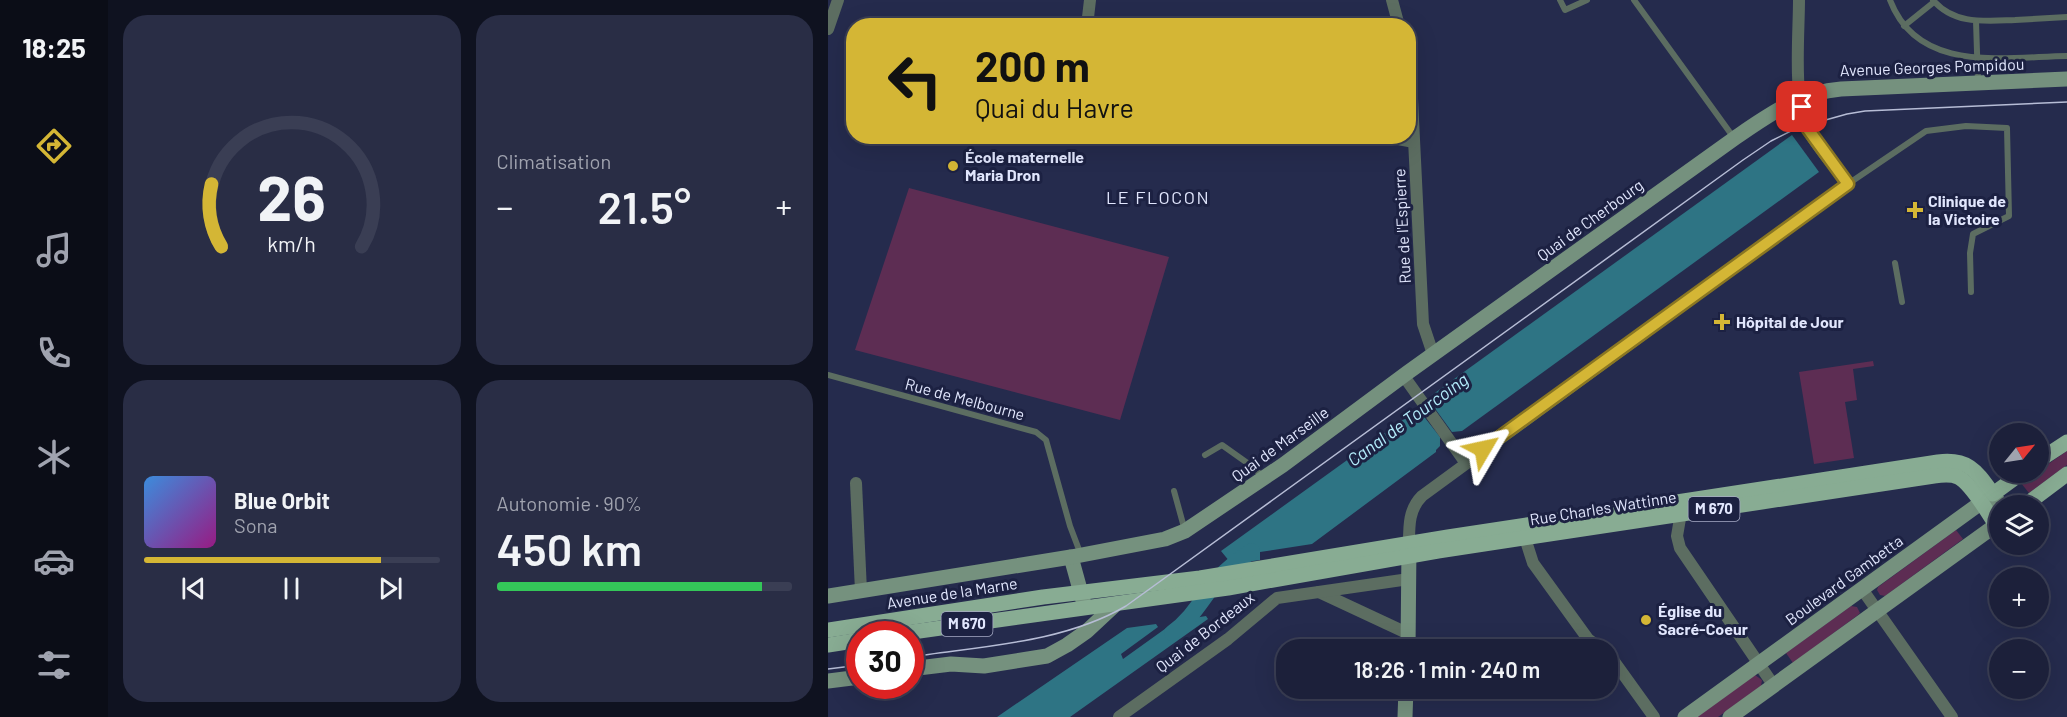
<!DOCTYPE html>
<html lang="fr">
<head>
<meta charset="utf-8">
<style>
	body { margin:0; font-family:Barlow,sans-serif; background:#292d45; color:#f1f3f6; height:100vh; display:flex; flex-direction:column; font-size:22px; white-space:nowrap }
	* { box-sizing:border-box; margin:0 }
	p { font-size:20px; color:#a0a3af }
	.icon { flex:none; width:33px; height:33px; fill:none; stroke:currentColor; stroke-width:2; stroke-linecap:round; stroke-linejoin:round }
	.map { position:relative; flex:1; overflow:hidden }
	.details { display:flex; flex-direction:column; gap:15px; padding:15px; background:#0f1220; width:720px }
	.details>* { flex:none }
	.top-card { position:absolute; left:18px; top:18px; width:570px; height:126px; border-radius:24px; box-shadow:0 6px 24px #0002,0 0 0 2px #3a3e54; background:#d4b635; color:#111; overflow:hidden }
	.needle { width:39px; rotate:60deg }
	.buttons { position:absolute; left:1161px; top:423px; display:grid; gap:12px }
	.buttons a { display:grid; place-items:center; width:60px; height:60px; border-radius:50%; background:#1c203a; box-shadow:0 6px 24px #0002,0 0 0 2px #3a3e54; font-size:30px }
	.speed { position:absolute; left:18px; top:621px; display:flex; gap:12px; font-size:30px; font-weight:700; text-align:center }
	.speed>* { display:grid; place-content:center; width:78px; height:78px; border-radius:50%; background:#1c203a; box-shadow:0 6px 24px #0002,0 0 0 2px #3a3e54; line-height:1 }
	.speed .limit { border:9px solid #d22; background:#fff; color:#111 }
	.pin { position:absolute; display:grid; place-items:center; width:51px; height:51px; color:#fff; margin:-26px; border-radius:12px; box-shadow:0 3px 9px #0006 }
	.me { position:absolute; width:66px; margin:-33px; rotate:54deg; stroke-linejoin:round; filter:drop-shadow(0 0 4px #0008) }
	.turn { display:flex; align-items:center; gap:21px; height:126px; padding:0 30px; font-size:27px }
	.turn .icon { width:78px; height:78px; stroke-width:2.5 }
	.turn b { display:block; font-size:42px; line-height:51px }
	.big { font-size:45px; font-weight:600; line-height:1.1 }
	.details .widget { flex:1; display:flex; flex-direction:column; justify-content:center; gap:9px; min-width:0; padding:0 21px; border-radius:24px; background:#292d45 }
	.details .dial { align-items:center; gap:0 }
	.dial svg { height:156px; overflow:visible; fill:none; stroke:#3a3e54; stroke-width:7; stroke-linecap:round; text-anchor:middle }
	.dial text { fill:#f1f3f6; stroke:none }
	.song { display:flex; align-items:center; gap:18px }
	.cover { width:72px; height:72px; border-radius:9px; background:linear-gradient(135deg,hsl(210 70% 55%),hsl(310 70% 35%)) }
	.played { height:6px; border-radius:3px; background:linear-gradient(90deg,#d4b635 80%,#3a3e54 80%) }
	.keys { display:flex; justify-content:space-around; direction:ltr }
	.heat { display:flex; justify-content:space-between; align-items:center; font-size:33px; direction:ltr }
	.charge { height:9px; border-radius:4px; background:linear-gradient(90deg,#34c759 90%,#3a3e54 0) }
	.details .tiles { flex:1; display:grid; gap:15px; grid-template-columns:repeat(2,1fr) }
	.trip { position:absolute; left:448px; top:639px; width:342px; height:60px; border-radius:24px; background:#1c203a; box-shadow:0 6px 24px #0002,0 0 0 2px #3a3e54; font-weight:600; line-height:60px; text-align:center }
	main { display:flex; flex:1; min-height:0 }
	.menu { display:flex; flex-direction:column; width:108px; justify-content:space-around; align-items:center; background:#0b0d17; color:#a0a3af }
	.menu .icon { width:42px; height:42px }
	.menu .selected { color:#d4b635 }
	.menu b { font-size:27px; color:#f1f3f6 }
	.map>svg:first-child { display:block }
	.green { fill:#5d2d53 }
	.water { fill:#2e7484 }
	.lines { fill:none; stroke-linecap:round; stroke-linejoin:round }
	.canal { stroke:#2e7484; stroke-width:16 }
	.lane { stroke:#5c6d61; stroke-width:6 }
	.street { stroke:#5c6d61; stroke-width:12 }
	.secondary { stroke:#75917e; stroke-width:15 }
	.primary { stroke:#88ac93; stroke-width:15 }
	.tram { stroke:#b7bdd6; stroke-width:1.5 }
	.route-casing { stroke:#8a7622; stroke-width:15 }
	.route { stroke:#d4b635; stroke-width:10 }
	.poi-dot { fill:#d4b635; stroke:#1c2142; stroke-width:2 }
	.labels { text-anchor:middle; stroke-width:6; stroke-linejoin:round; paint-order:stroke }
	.shield { fill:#1c2142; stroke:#a6abc5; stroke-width:1.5 }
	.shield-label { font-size:15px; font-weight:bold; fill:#e1e6fd }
	.street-label { font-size:16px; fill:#e1e6fd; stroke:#1c2142 }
	.poi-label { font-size:16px; font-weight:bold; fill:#e1e6fd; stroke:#1c2142; text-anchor:start }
	.neighbourhood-label { font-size:18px; letter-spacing:1.5px; fill:#e1e6fd; stroke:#1c2142 }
	.water-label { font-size:18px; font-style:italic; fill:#b3ecfb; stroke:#1c2142 }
</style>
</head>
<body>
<main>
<nav class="menu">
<b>18:25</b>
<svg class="icon selected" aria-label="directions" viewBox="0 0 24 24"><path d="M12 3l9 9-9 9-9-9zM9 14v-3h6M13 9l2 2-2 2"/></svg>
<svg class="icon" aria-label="music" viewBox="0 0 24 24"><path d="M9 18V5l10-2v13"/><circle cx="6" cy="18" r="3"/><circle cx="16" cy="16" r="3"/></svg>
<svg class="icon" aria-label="phone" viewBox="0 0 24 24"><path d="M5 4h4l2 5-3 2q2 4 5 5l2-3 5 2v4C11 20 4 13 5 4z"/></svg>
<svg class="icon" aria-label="climate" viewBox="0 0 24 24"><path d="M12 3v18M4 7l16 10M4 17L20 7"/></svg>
<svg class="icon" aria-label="car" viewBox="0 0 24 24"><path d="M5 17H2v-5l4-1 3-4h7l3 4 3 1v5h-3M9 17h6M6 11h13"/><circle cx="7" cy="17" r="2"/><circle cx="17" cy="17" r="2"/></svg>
<svg class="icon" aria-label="filters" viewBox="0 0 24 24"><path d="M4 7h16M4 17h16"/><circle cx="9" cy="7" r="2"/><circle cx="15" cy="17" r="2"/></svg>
</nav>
<section class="details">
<div class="tiles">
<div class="widget dial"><svg viewBox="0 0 100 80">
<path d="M14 69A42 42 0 1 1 86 69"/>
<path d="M14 69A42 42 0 0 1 9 37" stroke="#d4b635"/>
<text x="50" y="56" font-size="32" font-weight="700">26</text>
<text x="50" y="72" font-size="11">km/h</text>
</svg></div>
<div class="widget"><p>Climatisation</p>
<div class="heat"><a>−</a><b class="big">21.5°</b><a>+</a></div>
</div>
<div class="widget">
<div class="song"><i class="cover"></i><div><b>Blue Orbit</b><p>Sona</p></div></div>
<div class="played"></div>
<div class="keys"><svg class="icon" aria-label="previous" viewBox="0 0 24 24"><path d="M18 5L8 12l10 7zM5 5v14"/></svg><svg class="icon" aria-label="pause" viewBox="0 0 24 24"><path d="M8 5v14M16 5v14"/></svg><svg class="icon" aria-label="next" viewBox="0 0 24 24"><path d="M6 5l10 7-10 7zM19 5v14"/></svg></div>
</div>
<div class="widget"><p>Autonomie · 90%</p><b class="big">450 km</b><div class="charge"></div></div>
</div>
</section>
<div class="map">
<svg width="1239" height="717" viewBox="0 0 1239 717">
	<rect width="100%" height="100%" fill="#252b4d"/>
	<!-- green -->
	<g class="green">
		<path d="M81,188L341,257L292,420L27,350Z"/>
		<path d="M1045,361L1046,366L1025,369L1029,400L1017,402L1026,458L986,464L971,372Z"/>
		<path d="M1239,451V465L1201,493L1193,483Z"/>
		<path d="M1128,530L1135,539L1057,596L1052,595L1049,590L1050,587Z"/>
		<path d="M1023,606L1029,607L1032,613L1030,615L965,663L958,653Z"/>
		<path d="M927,675L934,680L933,686L890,717H869Z"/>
	</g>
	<!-- water -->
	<g class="water">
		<path d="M964,135L991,172L634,431L624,432L603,403L604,395Z"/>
		<path d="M590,409L612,437V446L608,450V452L484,544L432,552V560L397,565L402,562L393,551Z"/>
		<path d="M378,616L380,619L242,717H169L299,628L328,624L330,627L293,654L295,659L348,621Z"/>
	</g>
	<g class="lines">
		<!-- canal -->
		<path class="canal" d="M344,633C365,618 375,597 391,578C401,567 412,559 424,551"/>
		<!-- lane -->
		<g class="lane">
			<path d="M732,0L737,10L759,0"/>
			<path d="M806,0L906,138"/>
			<path d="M1062,0C1090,74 1176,57 1239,56"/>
			<path d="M1105,0C1126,25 1157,21 1187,20C1205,19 1222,18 1239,17"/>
			<path d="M1148,21L1150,83"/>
			<path d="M1076,26L1106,2"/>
			<path d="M1020,184L1098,131L1138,126L1179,128L1181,216L1145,234L1142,253L1143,292"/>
			<path d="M1067,263L1074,302"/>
			<path d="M0,375L208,432L218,440L242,526L253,555"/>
			<path d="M377,455L394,445L425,467L436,478"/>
			<path d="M346,491L357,531"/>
		</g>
		<!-- street -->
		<g class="street">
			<path d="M564,0L571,26"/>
			<path d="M259,26L262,0"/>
			<path d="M0,29L10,0"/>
			<path d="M580,60L583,78L595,324L605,354"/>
			<path d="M554,136L586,142"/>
			<path d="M575,375L637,462"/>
			<path d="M28,483L33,591"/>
			<path d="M854,507L849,536L852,548L946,686"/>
			<path d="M697,538L705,563L760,639L775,650"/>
			<path d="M581,543C581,525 581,509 594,496L1020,184C1007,166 989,148 979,128C965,96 971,35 971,0"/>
			<path d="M1034,589L1124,717"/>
			<path d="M491,592L581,634"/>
			<path d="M780,653L826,717"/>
			<path d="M291,717L400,639L449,598L581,579"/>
		</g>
		<!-- secondary -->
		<g class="secondary">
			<path d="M243,557L256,604"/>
			<path d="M0,596L243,557L337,539L357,531L455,465L579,373L907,138C939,116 972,92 1013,89L1239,79"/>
			<path d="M580,650L581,545"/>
			<path d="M82,669L123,664L156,666L219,656L239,645L259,631L288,604"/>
			<path d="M0,681L32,677"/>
			<path d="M577,717L578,688"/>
			<path d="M857,717L1165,494L1173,506"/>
			<path d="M902,717L1168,525"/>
		</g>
		<!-- primary -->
		<g class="primary">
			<path d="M1210,461L1239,442"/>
			<path d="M1196,506L1239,474"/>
			<path d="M0,630L215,597L372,578L620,537L1110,462C1141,458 1149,472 1165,494L1195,472"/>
			<path d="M70,634L400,588L610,551L1106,476C1114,475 1123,474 1130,477C1144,484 1159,512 1168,525L1172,523"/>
			<path d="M0,645L32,640"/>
		</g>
		<!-- tram -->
		<g class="tram">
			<path d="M82,657C154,646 235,643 298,606L915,160L943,141L969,128L1019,114L1037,111L1239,102"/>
			<path d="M0,669L32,665"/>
		</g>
	</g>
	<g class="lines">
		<defs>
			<path id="route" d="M655,449L1020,184L980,129L974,107"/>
		</defs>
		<!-- route casing -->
		<use href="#route" class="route-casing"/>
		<!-- route -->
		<use href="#route" class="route"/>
	</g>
	<!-- markers -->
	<g class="poi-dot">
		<circle cx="125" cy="166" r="6"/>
		<path d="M1084 201h6v6h6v6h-6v6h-6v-6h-6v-6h6z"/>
		<path d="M891 313h6v6h6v6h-6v6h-6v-6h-6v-6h6z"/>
		<circle cx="818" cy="620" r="6"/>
	</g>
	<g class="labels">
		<!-- shield labels -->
		<g class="shield">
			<rect x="860.5" y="497" width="51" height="24" rx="4.5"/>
			<rect x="113.5" y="612" width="51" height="24" rx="4.5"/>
		</g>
		<g class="shield-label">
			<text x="886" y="514">M 670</text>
			<text x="139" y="629">M 670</text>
		</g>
		<!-- street labels -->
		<g class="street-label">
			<text transform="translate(1104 67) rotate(-2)" y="6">Avenue Georges Pompidou</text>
			<text transform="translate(762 220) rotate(-36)" y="6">Quai de Cherbourg</text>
			<text transform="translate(574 226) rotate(-93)" y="6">Rue de l'Espierre</text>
			<text transform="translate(137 399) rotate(15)" y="6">Rue de Melbourne</text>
			<text transform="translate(452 444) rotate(-36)" y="6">Quai de Marseille</text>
			<text transform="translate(775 508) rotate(-9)" y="6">Rue Charles Wattinne</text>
			<text transform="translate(1016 580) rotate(-36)" y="6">Boulevard Gambetta</text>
			<text transform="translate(124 593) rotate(-9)" y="6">Avenue de la Marne</text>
			<text transform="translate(377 632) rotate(-38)" y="6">Quai de Bordeaux</text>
		</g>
		<!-- poi labels -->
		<g class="poi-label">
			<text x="137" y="163">École maternelle<tspan x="137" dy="18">Maria Dron</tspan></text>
			<text x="1100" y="207">Clinique de<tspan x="1100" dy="18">la Victoire</tspan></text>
			<text x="908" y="328">Hôpital de Jour</text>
			<text x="830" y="617">Église du<tspan x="830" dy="18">Sacré-Coeur</tspan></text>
		</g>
		<!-- neighbourhood labels -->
		<g class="neighbourhood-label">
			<text x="330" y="204">LE FLOCON</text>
		</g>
		<!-- water labels -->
		<g class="water-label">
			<text transform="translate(580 420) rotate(-36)" y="6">Canal de Tourcoing</text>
		</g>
	</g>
</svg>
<div class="buttons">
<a><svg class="needle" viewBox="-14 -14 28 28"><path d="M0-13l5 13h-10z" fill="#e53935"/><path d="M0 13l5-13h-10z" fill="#a0a3af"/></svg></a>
<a><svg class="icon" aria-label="layers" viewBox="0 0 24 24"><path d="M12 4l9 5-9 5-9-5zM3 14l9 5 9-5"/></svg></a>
<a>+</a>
<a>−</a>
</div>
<div class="speed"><div class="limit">30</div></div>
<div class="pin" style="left:974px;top:107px;background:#d93025"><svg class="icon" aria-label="arrive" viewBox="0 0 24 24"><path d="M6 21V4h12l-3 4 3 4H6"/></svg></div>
<svg class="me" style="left:655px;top:449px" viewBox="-20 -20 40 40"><path d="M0-17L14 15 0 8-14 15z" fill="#d4b635" stroke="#fff" stroke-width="4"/></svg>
<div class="trip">18:26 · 1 min · 240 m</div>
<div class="top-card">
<div class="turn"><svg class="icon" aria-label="left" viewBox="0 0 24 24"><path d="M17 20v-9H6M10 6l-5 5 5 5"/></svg><div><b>200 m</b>Quai du Havre</div></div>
</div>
</div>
</main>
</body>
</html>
